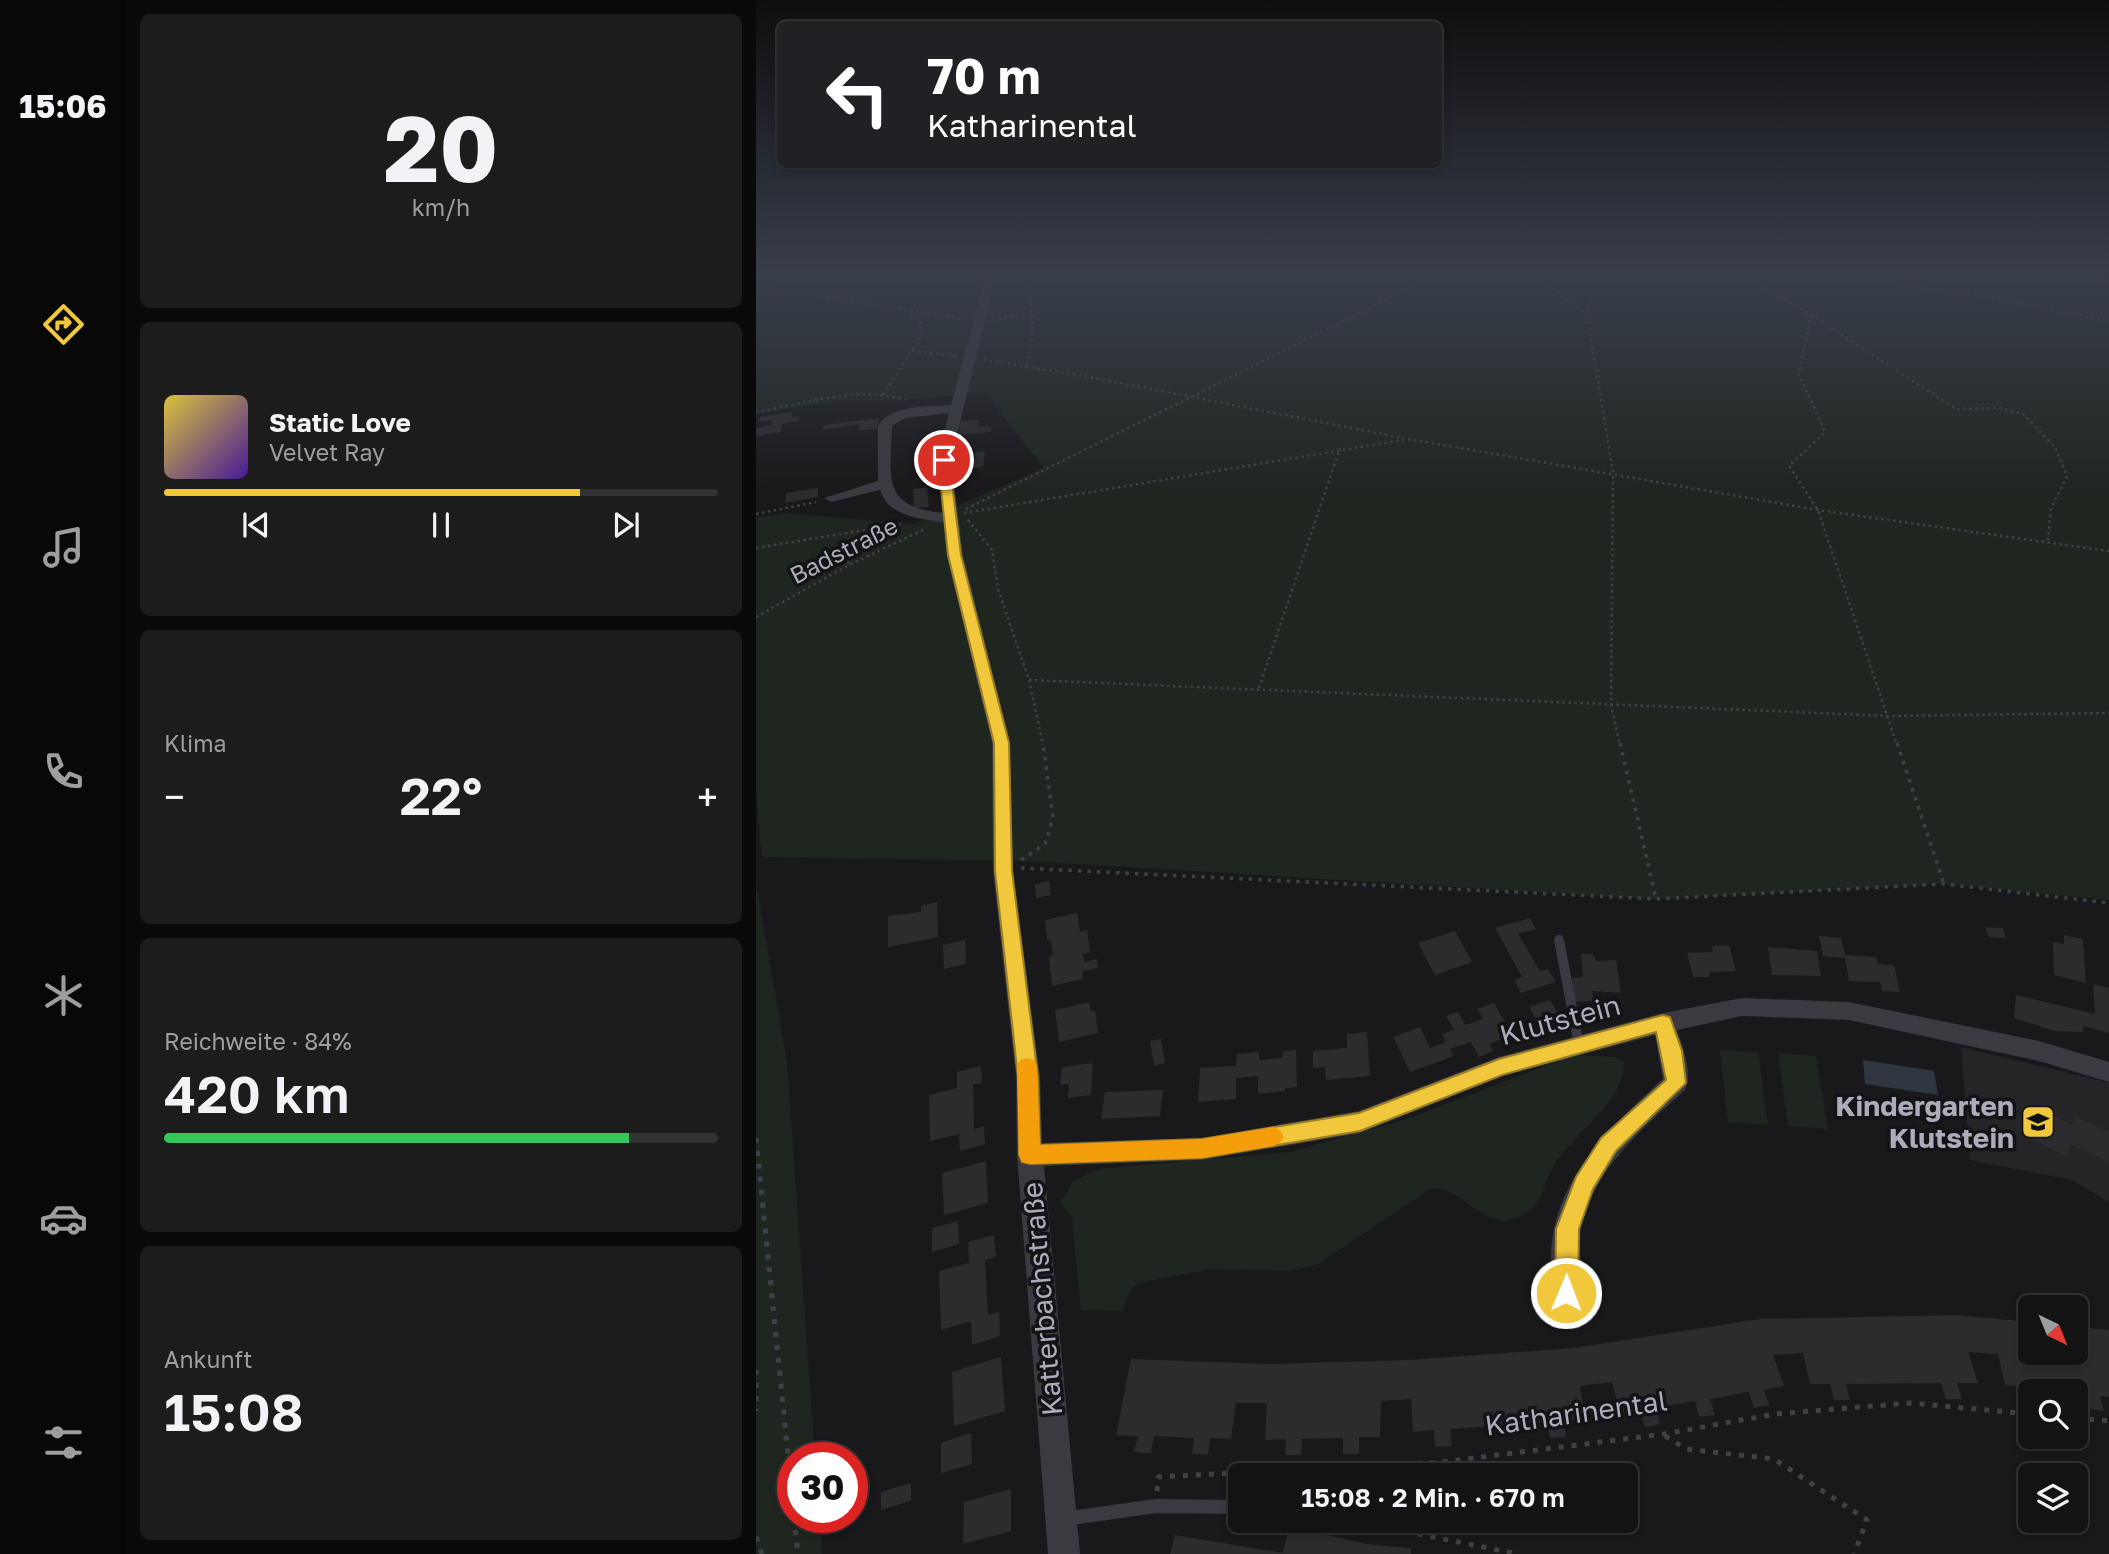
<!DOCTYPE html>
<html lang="de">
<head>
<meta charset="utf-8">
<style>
	body { margin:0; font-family:"Golos Text",sans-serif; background:#1c1c1d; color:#f1f3f6; height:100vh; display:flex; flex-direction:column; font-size:26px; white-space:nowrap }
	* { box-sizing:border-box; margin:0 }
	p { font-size:23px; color:#9d9ea0 }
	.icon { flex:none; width:38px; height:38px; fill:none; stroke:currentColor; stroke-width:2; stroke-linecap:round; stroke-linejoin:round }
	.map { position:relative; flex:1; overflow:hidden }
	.details { display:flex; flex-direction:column; gap:14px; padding:14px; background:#0a0a0b; width:630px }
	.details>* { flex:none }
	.top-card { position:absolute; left:21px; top:21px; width:665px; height:147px; border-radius:10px; box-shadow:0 4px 10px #0003,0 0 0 2px #323234; background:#202124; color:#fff; overflow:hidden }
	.needle { width:46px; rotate:137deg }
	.controls { position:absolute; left:1262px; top:1295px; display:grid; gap:14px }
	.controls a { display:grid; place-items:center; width:70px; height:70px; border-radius:10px; background:#131314; box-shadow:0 4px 10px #0003,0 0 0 2px #323234; font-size:35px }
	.speed { position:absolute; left:21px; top:1442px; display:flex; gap:14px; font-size:35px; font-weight:700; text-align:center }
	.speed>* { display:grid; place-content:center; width:91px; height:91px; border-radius:50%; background:#131314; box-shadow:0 4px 10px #0003,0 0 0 2px #323234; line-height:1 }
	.speed .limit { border:10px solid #d22; background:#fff; color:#111 }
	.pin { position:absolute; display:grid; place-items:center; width:60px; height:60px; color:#fff; margin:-30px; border:4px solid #fff; border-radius:50%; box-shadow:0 2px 7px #0007 }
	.me { position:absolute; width:77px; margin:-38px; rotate:1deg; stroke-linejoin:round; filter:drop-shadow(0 0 5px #0008) }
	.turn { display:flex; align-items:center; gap:24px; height:147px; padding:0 35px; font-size:32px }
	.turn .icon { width:91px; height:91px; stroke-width:2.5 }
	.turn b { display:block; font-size:49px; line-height:60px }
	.big { font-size:52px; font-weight:600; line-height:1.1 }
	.details .tile { flex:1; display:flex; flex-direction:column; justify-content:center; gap:10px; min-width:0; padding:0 24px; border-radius:10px; background:#1c1c1d }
	.details .dial { align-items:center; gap:0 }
	.dial b { font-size:91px; line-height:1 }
	.song { display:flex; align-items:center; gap:21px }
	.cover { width:84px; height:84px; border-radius:10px; background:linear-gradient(135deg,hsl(50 70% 55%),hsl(260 70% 35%)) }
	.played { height:7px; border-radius:4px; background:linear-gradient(90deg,#f1c73b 75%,#323234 75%) }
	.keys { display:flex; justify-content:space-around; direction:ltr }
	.heat { display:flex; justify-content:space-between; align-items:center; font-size:38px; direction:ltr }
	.charge { height:10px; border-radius:5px; background:linear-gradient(90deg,#34c759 84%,#323234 0) }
	.trip { position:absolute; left:472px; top:1463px; width:410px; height:70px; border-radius:10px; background:#131314; box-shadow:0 4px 10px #0003,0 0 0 2px #323234; font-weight:600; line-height:70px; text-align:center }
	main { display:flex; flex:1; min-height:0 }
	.tab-bar { display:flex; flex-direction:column; width:126px; justify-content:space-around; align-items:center; background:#080808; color:#9d9ea0 }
	.tab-bar .icon { width:49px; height:49px }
	.tab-bar .on { color:#f1c73b }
	.tab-bar b { font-size:32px; color:#f1f3f6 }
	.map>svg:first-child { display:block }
	.built { fill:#252528 }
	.green { fill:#1f2620 }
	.water { fill:#2e363f }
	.building { fill:#2c2c2f }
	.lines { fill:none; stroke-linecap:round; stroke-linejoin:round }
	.path-far2 { stroke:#404147; stroke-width:2.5; stroke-dasharray:2.5 3.5; stroke-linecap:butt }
	.path-far1 { stroke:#404147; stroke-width:3.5; stroke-dasharray:3.5 6; stroke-linecap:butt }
	.path { stroke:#404147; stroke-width:5; stroke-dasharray:5 8; stroke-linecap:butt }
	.service-far1 { stroke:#3a3a40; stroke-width:10 }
	.service { stroke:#3a3a40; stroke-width:14 }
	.minor { fill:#3a3a40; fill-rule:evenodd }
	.route { fill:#f1c73b; stroke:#9d8126; stroke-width:2 }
	.slow { fill:#f59e0b }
	.labels { text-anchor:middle; stroke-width:7; stroke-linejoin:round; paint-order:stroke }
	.street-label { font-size:24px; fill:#abaeba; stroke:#141416 }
	.near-street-label { font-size:28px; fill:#abaeba; stroke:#141416 }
	.near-poi-label { font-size:28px; font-weight:bold; fill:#abaeba; stroke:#141416; text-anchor:end }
</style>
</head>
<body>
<main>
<nav class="tab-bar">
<b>15:06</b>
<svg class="icon on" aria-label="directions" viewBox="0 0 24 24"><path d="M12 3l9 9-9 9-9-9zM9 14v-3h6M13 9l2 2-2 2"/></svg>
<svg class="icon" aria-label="music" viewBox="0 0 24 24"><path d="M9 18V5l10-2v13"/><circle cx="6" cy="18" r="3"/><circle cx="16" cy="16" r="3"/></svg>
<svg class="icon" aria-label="phone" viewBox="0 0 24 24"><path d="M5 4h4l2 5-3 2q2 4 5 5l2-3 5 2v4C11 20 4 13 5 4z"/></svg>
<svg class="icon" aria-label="climate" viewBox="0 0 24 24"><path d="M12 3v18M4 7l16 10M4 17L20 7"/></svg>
<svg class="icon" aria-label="car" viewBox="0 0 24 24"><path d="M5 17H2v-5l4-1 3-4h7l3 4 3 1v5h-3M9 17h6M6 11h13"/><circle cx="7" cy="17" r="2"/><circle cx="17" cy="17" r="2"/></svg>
<svg class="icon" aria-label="filters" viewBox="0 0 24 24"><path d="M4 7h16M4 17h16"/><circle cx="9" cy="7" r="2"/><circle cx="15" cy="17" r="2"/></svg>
</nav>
<section class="details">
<div class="tile dial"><b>20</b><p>km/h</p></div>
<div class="tile">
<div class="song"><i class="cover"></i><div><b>Static Love</b><p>Velvet Ray</p></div></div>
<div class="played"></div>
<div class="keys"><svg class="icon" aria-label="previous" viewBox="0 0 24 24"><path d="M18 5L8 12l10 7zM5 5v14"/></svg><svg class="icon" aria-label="pause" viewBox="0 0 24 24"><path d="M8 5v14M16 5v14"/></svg><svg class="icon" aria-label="next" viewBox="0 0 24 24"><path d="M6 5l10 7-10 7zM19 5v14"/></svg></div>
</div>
<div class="tile"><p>Klima</p>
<div class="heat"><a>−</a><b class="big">22°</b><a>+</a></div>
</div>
<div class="tile"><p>Reichweite · 84%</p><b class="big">420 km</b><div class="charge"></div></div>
<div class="tile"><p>Ankunft</p><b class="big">15:08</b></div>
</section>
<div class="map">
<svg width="1353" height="1554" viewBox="0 0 1353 1554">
	<rect width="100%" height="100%" fill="#19191b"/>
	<!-- built -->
	<path class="built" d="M1205,1047L1353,1083V1202L1316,1180L1214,1160Z"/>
	<!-- green -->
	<g class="green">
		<path d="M0,274H1337L1345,288L1353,289V900L1188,884L900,899L272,861L6,857L0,791V518L27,513L158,524L288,468L229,393L148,400H91L0,414Z"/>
		<path d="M0,883L31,1062L59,1458H37V1517H64L66,1554H0Z"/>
		<path d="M964,1050L1002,1052L1012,1125L972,1122Z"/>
		<path d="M1022,1053L1060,1056L1072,1129L1032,1126Z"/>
		<path d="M817,1055L859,1057L868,1062C871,1098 820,1132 801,1161C791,1175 787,1198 776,1209C768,1216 762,1218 752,1220C723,1224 705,1186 675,1189L562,1264L535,1271L456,1269L383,1283L374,1291L367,1311L325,1310L316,1218L304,1203L317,1181L343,1169L535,1152L654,1118Z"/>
	</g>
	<!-- water -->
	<path class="water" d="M1107,1060L1178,1071L1182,1095L1109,1084Z"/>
	<!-- building -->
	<g class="building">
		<path d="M36,412V417L43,416V421L26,424L25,432L0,436V428L16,425V420L3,422L4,417Z"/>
		<path d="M123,418L121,429L102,431L104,424L67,430L68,425Z"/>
		<path d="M223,420L222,427L235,426V432L203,435L204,421Z"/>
		<path d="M229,451L227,467L198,470L199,461L219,459V452Z"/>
		<path d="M171,487L173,507L158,508L157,489Z"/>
		<path d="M62,488V497L29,503L30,493Z"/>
		<path d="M293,881L295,895L280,898L279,884Z"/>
		<path d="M181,902L182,937L132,947V916L165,912V906Z"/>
		<path d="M321,913L324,932L331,930L334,952L327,954L328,962L341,959L342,968L326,971L327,979L296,986L293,956L297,955L295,940H291L289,920Z"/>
		<path d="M774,918L780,929L762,934L784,971L792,969L800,982L765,993L758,980L766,977L739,928Z"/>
		<path d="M1229,927L1247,928L1250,938L1233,937Z"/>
		<path d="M699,931L716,962L679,975L662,943Z"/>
		<path d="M1308,935L1327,939L1330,983L1298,975L1297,942L1308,944Z"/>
		<path d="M1063,936L1085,938L1089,955L1120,957L1122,964L1138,965L1144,992L1126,991L1124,982L1093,981L1089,958L1067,956Z"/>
		<path d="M209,940L210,964L188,969L187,945Z"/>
		<path d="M973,945L980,971L953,972L954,977H937L931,953L957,952L956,946Z"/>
		<path d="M1012,947L1061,951L1065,976L1016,975Z"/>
		<path d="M825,954H837L840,961L860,960L865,993L836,991L838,1001L819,1002L816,978L827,977Z"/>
		<path d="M1337,984L1353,988V1033L1327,1026V1032L1298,1031L1258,1018L1260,995L1339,1014Z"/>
		<path d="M794,1000L805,1018L784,1026L773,1007Z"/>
		<path d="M333,1002L335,1012L339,1010L342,1033L303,1042L299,1010Z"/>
		<path d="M738,1003L756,1035L733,1044L737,1051L723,1057L715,1042L694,1049L698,1056L654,1072L637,1037L664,1027L674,1048L690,1042L686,1034L698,1030L690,1016L702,1012L709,1025L727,1019L721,1009Z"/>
		<path d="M611,1032L614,1076L570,1080L569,1067L557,1068V1051L591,1048V1034Z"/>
		<path d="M405,1039L409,1063L398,1066L394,1041Z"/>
		<path d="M540,1050L541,1087L529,1088V1091L502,1094V1076L480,1078V1099L442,1102L444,1068L480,1066L481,1054L503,1052V1060L526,1058L527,1051Z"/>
		<path d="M337,1063L335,1095L312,1098L313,1084L304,1085L306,1067Z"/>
		<path d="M225,1066L226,1083L217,1085L218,1129L228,1126L229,1144L204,1151L203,1134L174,1141L173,1095L201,1088V1072Z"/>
		<path d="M407,1090L404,1116L345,1119L349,1092Z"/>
		<path d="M1280,1108L1317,1125L1319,1117L1353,1132V1162L1314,1144L1311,1156L1273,1138Z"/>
		<path d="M230,1161L232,1203L188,1215L186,1173Z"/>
		<path d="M202,1221L203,1244L176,1252V1228Z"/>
		<path d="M238,1235L240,1257L229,1260L231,1296L232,1315L243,1312L244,1336L216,1345L215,1321L185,1330L183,1271L213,1263L212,1242Z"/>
		<path d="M1200,1315L1274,1322V1353H1320V1327L1353,1330V1397L1344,1396L1348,1411L1332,1409L1328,1394L1320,1391H1274L1273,1400L1270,1387L1249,1385L1242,1354L1212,1352L1222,1383H1201L1206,1399H1190L1185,1383L1090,1384L1094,1400H1078L1074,1384H1054L1047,1353L1017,1355L1028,1386L1008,1390L1013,1405L998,1408L993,1392L954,1399L959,1415L943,1417L939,1401L900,1408L904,1424L897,1426L889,1427L884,1411L864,1414L856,1382L824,1386L829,1419L808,1421L810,1437L794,1438L792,1422L694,1429L696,1446L679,1447L678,1430L657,1432L655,1399L625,1401L624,1437H603V1454H587V1438L546,1439L545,1455H529L530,1439L509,1440L511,1403H480L475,1439L454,1438L452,1455L436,1454L438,1438L398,1436L395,1453H387L378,1452L382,1436L360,1435L375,1359L514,1364L653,1360L818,1348L1004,1319Z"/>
		<path d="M245,1357L249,1411L198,1426L196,1372Z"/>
		<path d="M215,1433L216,1464L185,1473V1443Z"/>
		<path d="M155,1483V1501L125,1510V1492Z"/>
		<path d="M255,1489V1531L207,1544L208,1502Z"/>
		<path d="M533,1527L617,1545L655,1548V1554H414L419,1535L527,1553Z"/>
	</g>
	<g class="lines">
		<!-- path-far2 -->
		<g class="path-far2">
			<path d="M777,274L831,314"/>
			<path d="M781,274L1124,282L1239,298L1353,321"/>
			<path d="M843,276L831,314L857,472L855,705L864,745"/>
			<path d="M998,281L1055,315L1043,374L1069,432L1033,466L1062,510L1141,745"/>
			<path d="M0,289L54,274"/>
			<path d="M0,292H39L209,319"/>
			<path d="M1055,315L1200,409L1243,408L1267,414L1299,447L1311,476L1295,508L1292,540"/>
			<path d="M237,320L276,312"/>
			<path d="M156,351L200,356"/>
			<path d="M228,360L328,376L647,438"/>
			<path d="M271,365L277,332L273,274"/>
			<path d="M127,395L166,335L165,323L154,312"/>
			<path d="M0,412C48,404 101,385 149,400"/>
			<path d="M210,509L682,274"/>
			<path d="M208,513L653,439L1062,510L1353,551"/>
			<path d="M0,514L60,502"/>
			<path d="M212,520L236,550L242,589L273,680L287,745"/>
			<path d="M0,548L146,524"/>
			<path d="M92,564L113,529"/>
			<path d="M0,617L91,566L169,529"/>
			<path d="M273,680L1133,716L1353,713"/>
			<path d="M503,688L584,448"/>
		</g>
		<!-- path-far1 -->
		<g class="path-far1">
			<path d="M864,743L900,899"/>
			<path d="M1141,743L1188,884"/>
			<path d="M265,860L289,844L297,818L287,743"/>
			<path d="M265,868L900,899L1188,884L1353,903"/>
		</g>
		<!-- path -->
		<g class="path">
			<path d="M0,1138L37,1505"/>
			<path d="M0,1370V1411"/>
			<path d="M1320,1418L1353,1421"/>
			<path d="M909,1436L930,1449L1018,1459L1111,1520L1098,1554"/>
			<path d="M401,1491L402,1477L686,1462L908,1434L1019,1414L1154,1403L1274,1414"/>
			<path d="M38,1517L42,1554"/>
			<path d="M598,1521L762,1554"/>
			<path d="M0,1537L6,1554"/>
		</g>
		<!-- service-far1 -->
		<path class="service-far1" d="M803,940L823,1045"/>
		<!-- service -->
		<path class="service" d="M308,1519L400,1506L485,1507"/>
		<!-- minor -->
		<path class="minor" d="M230,274H240L195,460L207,556L254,743L257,871L284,1077L286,1143L446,1138L603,1111L743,1057L907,1013L986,998L1093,1002L1283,1041L1353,1062V1082L1283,1061L1093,1020L986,1016L921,1030C927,1047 937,1073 929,1090C885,1130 835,1171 824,1233C820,1256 829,1281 820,1303L810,1307L800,1303C795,1289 796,1275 795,1260C795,1182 853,1128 907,1079L899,1035L746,1076L604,1133L446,1160L288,1166L324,1554H292L261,1155L260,1077L237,871L236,743L191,556L188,522C163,519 132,516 124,490L75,502L68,498L122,481V426C134,404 173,407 195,405ZM193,413L181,460L187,513C124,506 135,478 136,426L149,418Z"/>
	</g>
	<!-- sky -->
	<linearGradient id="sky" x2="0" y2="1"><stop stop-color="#0e0e0f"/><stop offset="0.56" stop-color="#383e4a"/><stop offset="1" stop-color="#383e4a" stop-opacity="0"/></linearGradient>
	<rect width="1353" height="491" fill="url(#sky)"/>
	<!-- route -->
	<path class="route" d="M188,456L193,460L205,555L253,743L256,871L282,1077L284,1145L446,1139L603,1113L743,1059L907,1015L914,1017L926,1051L930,1083L860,1151L837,1189L823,1229L822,1293L818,1301L810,1304L802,1301L799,1293L800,1229L820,1177L845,1138L910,1080L900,1032L746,1075L604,1131L446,1158L274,1164L266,1162L263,1155L262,1077L239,871L238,743L192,555L182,460Z"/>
	<!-- slow -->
	<path class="slow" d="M271,1058L278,1060L281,1066L284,1145L446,1139L517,1127L524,1130L528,1137L524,1143L517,1146L446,1158L274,1164L266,1162L263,1155L261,1066L264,1060Z"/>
	<!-- icons -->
	<defs>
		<symbol id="school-square" viewBox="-11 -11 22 22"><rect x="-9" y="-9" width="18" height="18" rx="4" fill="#f1c73b" stroke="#141416"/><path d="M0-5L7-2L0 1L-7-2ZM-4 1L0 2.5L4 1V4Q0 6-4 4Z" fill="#111"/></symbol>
	</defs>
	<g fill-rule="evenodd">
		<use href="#school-square" x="1263" y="1103" width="38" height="38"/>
	</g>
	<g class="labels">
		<!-- street labels -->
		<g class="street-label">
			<text transform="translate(88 551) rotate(-27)" y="8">Badstraße</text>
		</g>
		<!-- near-street labels -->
		<g class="near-street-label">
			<text transform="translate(804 1020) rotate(-15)" y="10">Klutstein</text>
			<text transform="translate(286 1299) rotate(-95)" y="10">Katterbachstraße</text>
			<text transform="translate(820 1413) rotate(-8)" y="10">Katharinental</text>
		</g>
		<!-- near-poi labels -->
		<g class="near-poi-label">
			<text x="1258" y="1116">Kindergarten<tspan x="1258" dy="32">Klutstein</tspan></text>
		</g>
	</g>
</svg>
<div class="controls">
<a><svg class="needle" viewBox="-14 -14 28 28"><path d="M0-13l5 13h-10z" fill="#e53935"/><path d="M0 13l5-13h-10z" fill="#9d9ea0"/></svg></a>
<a><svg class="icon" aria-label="search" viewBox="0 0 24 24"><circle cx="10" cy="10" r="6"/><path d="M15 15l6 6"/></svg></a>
<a><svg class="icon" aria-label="layers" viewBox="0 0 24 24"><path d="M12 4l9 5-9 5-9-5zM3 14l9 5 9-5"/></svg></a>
</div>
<div class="speed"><div class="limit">30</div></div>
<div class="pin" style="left:188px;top:460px;background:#d93025"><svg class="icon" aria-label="arrive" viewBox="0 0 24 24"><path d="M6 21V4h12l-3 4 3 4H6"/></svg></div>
<svg class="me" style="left:810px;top:1293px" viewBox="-20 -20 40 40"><circle r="17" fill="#f1c73b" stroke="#fff" stroke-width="3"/><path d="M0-11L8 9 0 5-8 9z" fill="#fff"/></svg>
<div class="trip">15:08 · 2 Min. · 670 m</div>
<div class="top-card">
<div class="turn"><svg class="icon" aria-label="left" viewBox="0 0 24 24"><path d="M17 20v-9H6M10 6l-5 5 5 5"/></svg><div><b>70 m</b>Katharinental</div></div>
</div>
</div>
</main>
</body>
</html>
